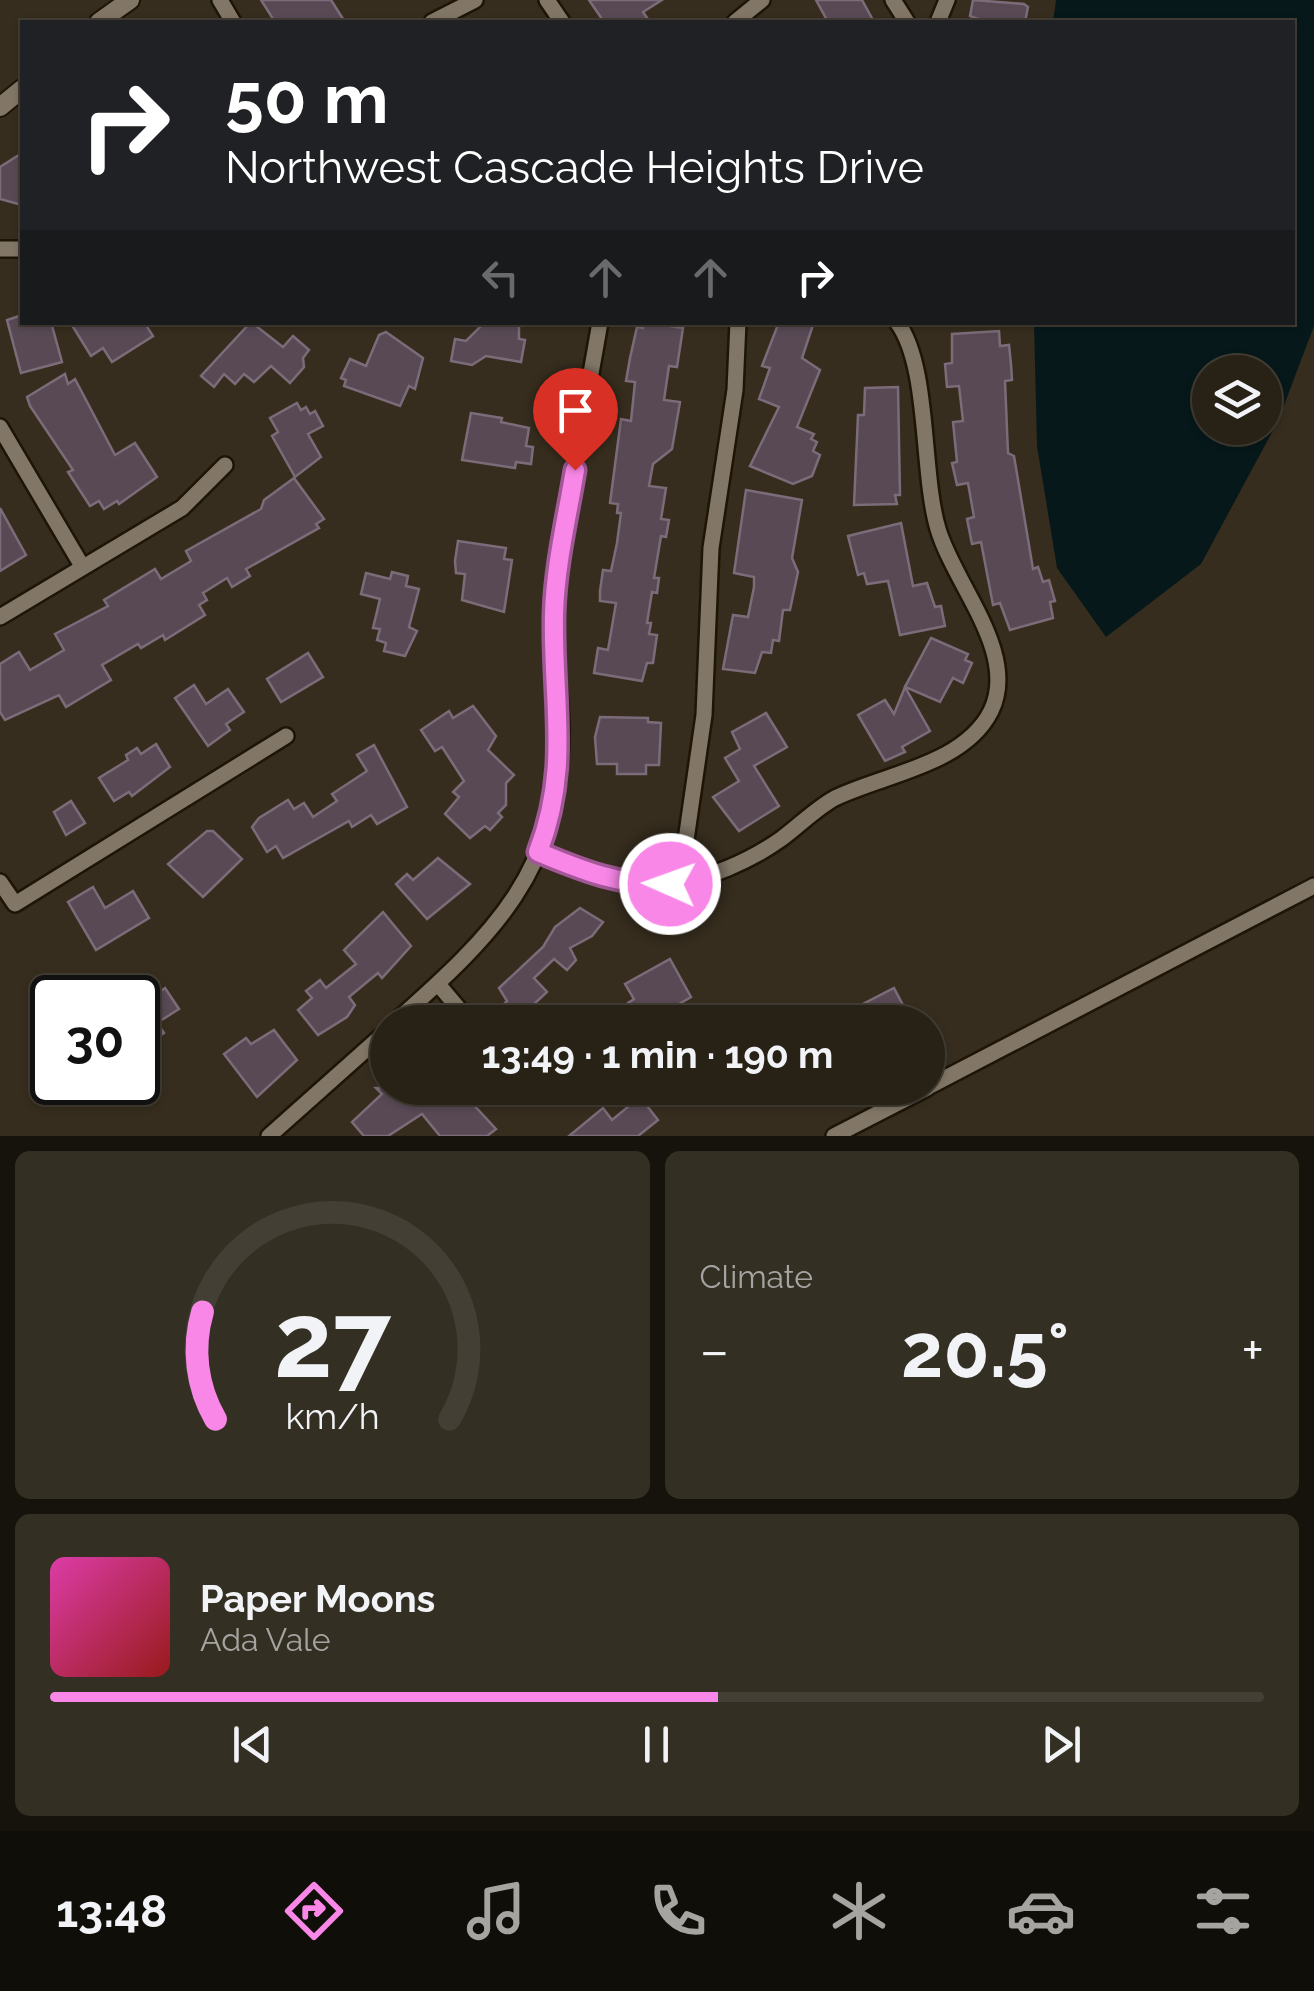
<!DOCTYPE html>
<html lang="en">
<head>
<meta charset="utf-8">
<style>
	body { margin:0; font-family:Raleway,sans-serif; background:#342f23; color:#f1f3f6; height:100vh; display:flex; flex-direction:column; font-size:38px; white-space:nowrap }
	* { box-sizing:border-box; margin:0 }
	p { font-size:32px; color:#a5a4a1 }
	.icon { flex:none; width:55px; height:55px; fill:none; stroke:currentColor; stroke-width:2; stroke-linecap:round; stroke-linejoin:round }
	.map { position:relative; height:1136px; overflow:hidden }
	.drawer { display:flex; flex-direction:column; gap:15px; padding:15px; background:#16130c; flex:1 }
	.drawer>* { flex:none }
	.banner { position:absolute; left:20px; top:20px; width:1275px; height:305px; border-radius:0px; box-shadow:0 2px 8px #0004,0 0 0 2px #443f35; background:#202124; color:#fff; overflow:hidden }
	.buttons { position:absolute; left:1192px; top:355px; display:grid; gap:20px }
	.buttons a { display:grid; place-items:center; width:90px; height:90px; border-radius:50%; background:#282216; box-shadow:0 2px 8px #0004,0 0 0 2px #443f35; font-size:50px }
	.speed { position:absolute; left:30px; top:975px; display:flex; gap:20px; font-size:50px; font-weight:700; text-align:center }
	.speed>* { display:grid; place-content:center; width:130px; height:130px; border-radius:50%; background:#282216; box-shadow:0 2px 8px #0004,0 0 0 2px #443f35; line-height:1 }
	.speed .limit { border:5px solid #111; border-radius:15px; background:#fff; color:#111 }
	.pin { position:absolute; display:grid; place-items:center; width:85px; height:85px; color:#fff; margin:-102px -42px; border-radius:50% 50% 50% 0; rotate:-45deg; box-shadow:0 0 10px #0007 }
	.pin .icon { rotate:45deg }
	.me { position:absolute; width:110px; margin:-55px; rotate:272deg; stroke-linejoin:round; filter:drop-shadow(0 0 8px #0008) }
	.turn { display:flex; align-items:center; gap:35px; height:210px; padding:0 40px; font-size:45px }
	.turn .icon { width:130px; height:130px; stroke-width:2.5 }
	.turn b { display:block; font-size:70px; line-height:85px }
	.lanes { display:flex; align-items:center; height:95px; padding:0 40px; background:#0003; justify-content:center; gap:50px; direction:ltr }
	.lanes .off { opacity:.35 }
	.big { font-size:75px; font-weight:700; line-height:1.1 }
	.drawer .tile { flex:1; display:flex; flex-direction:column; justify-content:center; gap:15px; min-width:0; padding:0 35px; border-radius:15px; background:#342f23 }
	.drawer .dial { align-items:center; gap:0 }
	.dial svg { height:260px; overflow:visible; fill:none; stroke:#443f35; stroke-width:7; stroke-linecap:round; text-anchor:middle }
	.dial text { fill:#f1f3f6; stroke:none }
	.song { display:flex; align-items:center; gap:30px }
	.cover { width:120px; height:120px; border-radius:15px; background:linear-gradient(135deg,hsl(320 70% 55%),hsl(0 70% 35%)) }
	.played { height:10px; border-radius:5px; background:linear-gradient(90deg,#f987e8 55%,#443f35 55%) }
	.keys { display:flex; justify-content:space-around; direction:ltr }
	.heat { display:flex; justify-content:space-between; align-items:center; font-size:55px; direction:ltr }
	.drawer .tiles { flex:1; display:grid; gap:15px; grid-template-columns:1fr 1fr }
	.tile:last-child { grid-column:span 2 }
	.trip { position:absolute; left:370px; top:1005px; width:575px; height:100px; border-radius:50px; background:#282216; box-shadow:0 2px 8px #0004,0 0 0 2px #443f35; font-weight:700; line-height:100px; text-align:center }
	.menu { display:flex; height:160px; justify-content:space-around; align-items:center; background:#100e09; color:#a5a4a1 }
	.menu .icon { width:70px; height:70px }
	.menu .current { color:#f987e8 }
	.menu b { font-size:45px; color:#f1f3f6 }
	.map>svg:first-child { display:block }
	.water { fill:#07181a; fill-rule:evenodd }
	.building { fill:#584955; stroke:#7c6b78; stroke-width:2.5 }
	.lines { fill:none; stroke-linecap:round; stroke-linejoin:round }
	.minor-casing { stroke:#1d1507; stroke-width:20 }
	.tertiary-casing { stroke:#1d1507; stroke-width:22 }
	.minor { stroke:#827767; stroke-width:15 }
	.tertiary { stroke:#827767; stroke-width:18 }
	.route-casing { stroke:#a25897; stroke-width:25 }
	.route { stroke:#f987e8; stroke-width:18 }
</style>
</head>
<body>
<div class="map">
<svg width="1314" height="1136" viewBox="0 0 1314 1136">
	<rect width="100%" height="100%" fill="#362d1e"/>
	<!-- water -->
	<path class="water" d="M1056,0H1314V326L1278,421L1201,564L1106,637L1057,568L1037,446L1034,323L1292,322V22H1053ZM1210,372H1265V428H1210Z"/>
	<!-- building -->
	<g class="building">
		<path d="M261,0H331L345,22H275Z"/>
		<path d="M589,0H662L643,12L650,22H604Z"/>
		<path d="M816,0H862L874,22H828Z"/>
		<path d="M973,0L1024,4L1028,7L1025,22H986L970,16Z"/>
		<path d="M22,153V205L0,199V167Z"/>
		<path d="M22,315V322H51L62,362L21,373L7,320Z"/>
		<path d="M70,322H144L153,336L112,362L103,348L91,356Z"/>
		<path d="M251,322L283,347L293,336L309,350L303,358L304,367L290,383L271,366L254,382L244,374L235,384L224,374L214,387L201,376Z"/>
		<path d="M485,322H519V339L525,340L521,362L486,356L472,365L451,361L455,339L466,341Z"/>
		<path d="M644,322L683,328L677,367L669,366L664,400L680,402L672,449L653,464L649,486L666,488L661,519L669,520L666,537L661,536L654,578H659L657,593L652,592L647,623H651L649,634L657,635L653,663H647L642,681L594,673L598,648L608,650L616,603L600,601V591L603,570L611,571L617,543L621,513H617L618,504L610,503L621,419L631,421L635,382L626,381L630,358L637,327L643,328Z"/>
		<path d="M779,322H814L802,358L820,370L797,427L814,434L811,439L817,442L813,451L820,455L812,476L793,484L750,466L779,407L759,399L770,368L762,366Z"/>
		<path d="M999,331L1000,346L1009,345L1011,364L1012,380L1005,381L1008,453L1014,456L1033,569L1038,567L1043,582L1049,580L1055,601L1050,602L1053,618L1010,630L1000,603L993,605L981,542L972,544L967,519L974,517L968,483L957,485L952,463L957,462L953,422L963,421L959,386L947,387L945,364L952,363V334Z"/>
		<path d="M386,332L423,358L415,389L409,386L400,406L344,386L346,380L341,378L350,359L366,366L379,335Z"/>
		<path d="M65,374L68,384L75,379L115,455L135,443L157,477L119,504L117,501L104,509L99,501L90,506L68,472L73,470L30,406L27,397Z"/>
		<path d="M898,387L900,495H895L897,504L854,505L858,415H864L865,388Z"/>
		<path d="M297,403L301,410L306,407L310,414L315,411L323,426L308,434L321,457L295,477L272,436L278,432L270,418Z"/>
		<path d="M471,413L502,418L501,422L529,428L526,446L533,447L531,464L516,462L515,468L462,460Z"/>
		<path d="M294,478L324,519L316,524L319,528L246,569L250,576L232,587L227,578L203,593L207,600L199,605L205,615L165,640L163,635L141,648L138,644L102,665L111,680L66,707L59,695L5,720L0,712V664L19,652L30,670L64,650L55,634L108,606L104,600L155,569L161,579L191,561L186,551L261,509L264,500Z"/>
		<path d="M746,490L802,500L792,558L798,572L790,610H783L779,641L773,640L771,653L762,652L755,673L723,669L733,615L748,617L754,587V577L734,573Z"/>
		<path d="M0,508L26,555L0,571Z"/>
		<path d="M901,523L913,586L927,583L935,607L941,606L945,626L900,635L888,581L867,584L864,573L858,575L848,536Z"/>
		<path d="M458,541L506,548L504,559L512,560L504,612L462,600L465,574L456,573L455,561Z"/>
		<path d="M392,572L408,576L406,586L419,589L409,627L417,631L405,656L384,651L386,643L377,640L380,629L373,628L380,599L361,594L366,573L390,579Z"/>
		<path d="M931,638L968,654L965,660L972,663L963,683L953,678L940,702L905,687Z"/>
		<path d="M308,653L323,677L281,702L267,679Z"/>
		<path d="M194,685L206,704L228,689L244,712L226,724L230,730L208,746L175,698Z"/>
		<path d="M905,687L930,731L902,747L905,752L885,761L858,715L885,700L894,714Z"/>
		<path d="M473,706L496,736L488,750L514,775L506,783V805L498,813L502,817L490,830L485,826L470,838L445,814L459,797L453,792L464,781L442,747L435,751L421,730L449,711L453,718Z"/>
		<path d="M766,713L787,747L754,766L779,806L739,831L713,797L739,781L725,758L740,749L732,732Z"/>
		<path d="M600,717L648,718V722L661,723L659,765H646V774H617V764H597L595,737Z"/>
		<path d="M156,744L170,767L132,796L129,792L114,801L99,778L128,760L126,755L137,748L141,754Z"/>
		<path d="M374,745L407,807L377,824L371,815L352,827L349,821L283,858L276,846L267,852L252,827L259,818L288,800L294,809L304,803L313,817L337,801L332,794L367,771L357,755Z"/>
		<path d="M71,801L85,823L66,835L54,812Z"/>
		<path d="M207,831H213L242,859L203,897L168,864Z"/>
		<path d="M438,858L470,884L427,919L396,884L407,874L413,880Z"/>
		<path d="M93,887L105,908L133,891L149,918L96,950L68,902Z"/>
		<path d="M580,908L603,922L592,936L570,948L576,960L567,970L554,959L534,978L547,992L534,1004L540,1011L528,1022H520L503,1005L507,1001L499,988L543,947L555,927Z"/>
		<path d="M383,912L411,946L382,978L378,973L349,997L355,1005L347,1017L318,1035L298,1010L312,998L306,991L320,980L326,988L356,964L344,950Z"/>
		<path d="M670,959L691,997L648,1022H638L628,1003L634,999L625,984Z"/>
		<path d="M165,988L179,1009L157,1023L164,1033L149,1043L138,1026V1008Z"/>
		<path d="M894,988L912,1022H828Z"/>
		<path d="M274,1030L297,1060L257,1097L224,1054L246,1038L251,1044Z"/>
		<path d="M376,1088H458L496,1129L487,1136H440L422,1114L388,1136H364L352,1122L382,1094Z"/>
		<path d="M640,1097L658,1120L638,1136H569L603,1108L612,1120Z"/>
	</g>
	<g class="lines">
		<defs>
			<g id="minor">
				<path d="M220,0L233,22"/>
				<path d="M547,0L562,22"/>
				<path d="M893,0L907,22"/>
				<path d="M432,22L475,0"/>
				<path d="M735,22L762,0"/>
				<path d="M938,22L947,0"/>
				<path d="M0,249H22"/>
				<path d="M0,427L82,566"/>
				<path d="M0,617L182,508L225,465"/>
				<path d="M539,852C581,870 621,889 669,884C707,880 750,861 781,839C799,826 815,809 835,798C884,774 964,765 991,711C1019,653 955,586 938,529C921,472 930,366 897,322"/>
				<path d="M693,879L686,840L704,715L711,548L735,390L738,322"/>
				<path d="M0,882L15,904L286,736"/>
				<path d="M438,984L470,1022"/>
				<path d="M395,1022C493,935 561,871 561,730C561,689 551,649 555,608C563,513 584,417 600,322"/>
				<path d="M928,1087L1314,886"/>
				<path d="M269,1136L388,1030"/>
				<path d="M834,1136L927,1088"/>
			</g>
			<g id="tertiary">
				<path d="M99,22L130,0"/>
				<path d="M0,107L22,89"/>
			</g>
		</defs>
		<!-- minor casing -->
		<use href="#minor" class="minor-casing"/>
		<!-- tertiary casing -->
		<use href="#tertiary" class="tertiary-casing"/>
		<!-- minor -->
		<use href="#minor" class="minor"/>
		<!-- tertiary -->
		<use href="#tertiary" class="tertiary"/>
	</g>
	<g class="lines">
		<defs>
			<path id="route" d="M575,470C567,518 555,567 554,615C552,702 571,767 538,852C583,871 621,886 670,884"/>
		</defs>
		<!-- route casing -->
		<use href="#route" class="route-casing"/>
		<!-- route -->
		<use href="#route" class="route"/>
	</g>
</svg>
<div class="buttons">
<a><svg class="icon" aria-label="layers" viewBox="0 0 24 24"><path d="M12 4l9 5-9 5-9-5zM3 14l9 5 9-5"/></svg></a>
</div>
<div class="speed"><div class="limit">30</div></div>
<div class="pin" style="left:575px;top:470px;background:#d93025"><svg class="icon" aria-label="arrive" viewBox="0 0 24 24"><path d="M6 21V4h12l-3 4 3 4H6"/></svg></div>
<svg class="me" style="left:670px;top:884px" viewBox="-20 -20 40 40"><circle r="17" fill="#f987e8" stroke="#fff" stroke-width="3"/><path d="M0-11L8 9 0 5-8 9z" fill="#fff"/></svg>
<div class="trip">13:49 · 1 min · 190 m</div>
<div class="banner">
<div class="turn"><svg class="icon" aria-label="right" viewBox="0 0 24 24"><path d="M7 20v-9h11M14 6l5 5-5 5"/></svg><div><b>50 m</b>Northwest Cascade Heights Drive</div></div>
<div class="lanes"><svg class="icon off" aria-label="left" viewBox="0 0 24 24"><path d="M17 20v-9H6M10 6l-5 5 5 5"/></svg><svg class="icon off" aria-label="ahead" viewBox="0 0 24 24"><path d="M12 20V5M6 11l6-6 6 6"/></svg><svg class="icon off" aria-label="ahead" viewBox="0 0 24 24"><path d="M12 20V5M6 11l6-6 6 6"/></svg><svg class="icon" aria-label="right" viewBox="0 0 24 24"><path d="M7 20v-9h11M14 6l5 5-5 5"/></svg></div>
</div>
</div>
<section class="drawer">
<div class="tiles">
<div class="tile dial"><svg viewBox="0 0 100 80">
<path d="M14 69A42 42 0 1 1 86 69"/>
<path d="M14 69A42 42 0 0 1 10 36" stroke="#f987e8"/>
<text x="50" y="56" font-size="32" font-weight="700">27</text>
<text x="50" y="72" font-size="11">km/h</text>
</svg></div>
<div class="tile"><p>Climate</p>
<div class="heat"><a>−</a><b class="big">20.5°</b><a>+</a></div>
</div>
<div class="tile">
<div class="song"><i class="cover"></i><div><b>Paper Moons</b><p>Ada Vale</p></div></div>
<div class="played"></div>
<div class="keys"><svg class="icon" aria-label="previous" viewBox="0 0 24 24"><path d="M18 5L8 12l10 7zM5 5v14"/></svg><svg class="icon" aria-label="pause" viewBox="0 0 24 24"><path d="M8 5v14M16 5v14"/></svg><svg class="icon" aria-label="next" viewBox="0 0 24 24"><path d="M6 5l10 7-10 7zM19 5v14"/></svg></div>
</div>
</div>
</section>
<nav class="menu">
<b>13:48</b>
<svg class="icon current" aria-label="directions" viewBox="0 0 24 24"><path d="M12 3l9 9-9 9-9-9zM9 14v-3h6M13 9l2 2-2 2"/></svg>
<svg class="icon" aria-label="music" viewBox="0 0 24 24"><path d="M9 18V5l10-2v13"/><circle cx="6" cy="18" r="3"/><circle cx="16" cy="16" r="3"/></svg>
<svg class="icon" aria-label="phone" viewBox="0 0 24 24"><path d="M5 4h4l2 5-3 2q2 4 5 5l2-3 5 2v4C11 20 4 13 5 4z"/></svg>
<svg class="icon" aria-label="climate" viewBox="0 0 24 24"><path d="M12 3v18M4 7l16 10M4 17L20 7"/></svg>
<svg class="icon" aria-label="car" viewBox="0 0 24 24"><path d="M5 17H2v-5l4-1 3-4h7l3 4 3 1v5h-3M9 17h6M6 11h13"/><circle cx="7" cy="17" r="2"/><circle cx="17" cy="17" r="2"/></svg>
<svg class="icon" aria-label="filters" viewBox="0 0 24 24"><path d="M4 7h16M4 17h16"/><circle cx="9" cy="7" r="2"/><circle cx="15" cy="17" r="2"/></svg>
</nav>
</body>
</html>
